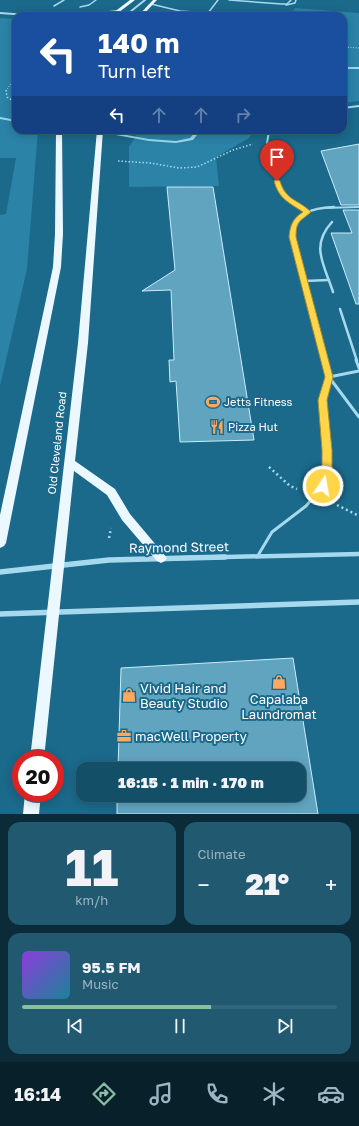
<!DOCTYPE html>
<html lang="en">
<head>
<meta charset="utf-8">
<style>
	body { margin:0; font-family:"Golos Text",sans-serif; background:#215971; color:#f1f3f6; height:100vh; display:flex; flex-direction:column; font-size:15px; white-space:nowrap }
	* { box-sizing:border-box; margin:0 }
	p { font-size:13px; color:#9db5c0 }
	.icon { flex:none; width:22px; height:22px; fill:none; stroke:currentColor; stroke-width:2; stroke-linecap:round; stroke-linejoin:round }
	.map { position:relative; height:814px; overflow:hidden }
	.details { display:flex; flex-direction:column; gap:8px; padding:8px; background:#0b2b39; flex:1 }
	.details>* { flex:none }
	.banner { position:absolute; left:12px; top:12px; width:335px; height:122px; border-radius:12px; box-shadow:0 2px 10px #0003,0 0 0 1px #33667c; background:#1a4fa0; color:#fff; overflow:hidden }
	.speed { position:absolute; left:12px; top:750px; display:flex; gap:8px; font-size:20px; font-weight:700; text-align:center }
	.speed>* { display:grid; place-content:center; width:52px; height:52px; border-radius:50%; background:#144f68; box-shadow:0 2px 10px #0003,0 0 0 1px #33667c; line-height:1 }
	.speed .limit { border:6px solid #d22; background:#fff; color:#111 }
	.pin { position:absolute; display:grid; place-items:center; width:34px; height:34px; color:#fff; margin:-41px -17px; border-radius:50% 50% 50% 0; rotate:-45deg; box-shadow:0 0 4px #0007 }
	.pin .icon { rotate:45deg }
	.me { position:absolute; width:44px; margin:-22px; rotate:12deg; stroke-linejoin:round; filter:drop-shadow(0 0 3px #0008) }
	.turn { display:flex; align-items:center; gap:14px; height:84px; padding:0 20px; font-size:18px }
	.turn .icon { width:52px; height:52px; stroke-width:2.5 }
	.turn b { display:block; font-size:28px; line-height:34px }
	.lanes { display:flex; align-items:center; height:38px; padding:0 20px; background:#0003; justify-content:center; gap:20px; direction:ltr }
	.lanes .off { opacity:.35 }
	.big { font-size:30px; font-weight:800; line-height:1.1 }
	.details .tile { flex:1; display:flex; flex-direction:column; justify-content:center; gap:6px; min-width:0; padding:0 14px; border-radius:12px; background:#215971 }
	.details .dial { align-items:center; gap:0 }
	.dial b { font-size:52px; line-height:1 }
	.song { display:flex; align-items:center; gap:12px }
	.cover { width:48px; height:48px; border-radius:6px; background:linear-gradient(135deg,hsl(270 70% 55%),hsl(190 70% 35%)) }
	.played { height:4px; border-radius:2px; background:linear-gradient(90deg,#8abfa5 60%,#33667c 60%) }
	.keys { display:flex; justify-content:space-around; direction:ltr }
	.heat { display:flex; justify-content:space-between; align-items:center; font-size:22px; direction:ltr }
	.details .tiles { flex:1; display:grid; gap:8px; grid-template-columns:1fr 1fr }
	.tile:last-child { grid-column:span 2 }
	.trip { position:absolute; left:76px; top:762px; width:230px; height:40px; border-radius:12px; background:#144f68; box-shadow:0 2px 10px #0003,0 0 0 1px #33667c; font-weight:800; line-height:40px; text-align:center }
	.tab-bar { display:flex; height:64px; justify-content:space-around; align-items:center; background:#08202a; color:#9db5c0 }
	.tab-bar .icon { width:28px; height:28px }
	.tab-bar .selected { color:#8abfa5 }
	.tab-bar b { font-size:18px; color:#f1f3f6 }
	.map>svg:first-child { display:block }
	.green { fill:#2b83a7 }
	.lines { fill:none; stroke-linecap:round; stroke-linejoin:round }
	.stream { fill:#99d8ef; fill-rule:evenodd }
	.building { fill:#61a4bf; stroke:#cbecf9 }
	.path-far2 { stroke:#a6d9ed; stroke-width:1; stroke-dasharray:1 1.5; stroke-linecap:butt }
	.path-far1 { stroke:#a6d9ed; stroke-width:1.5; stroke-dasharray:1.5 2; stroke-linecap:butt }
	.path { stroke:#a6d9ed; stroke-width:2.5; stroke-dasharray:2 3; stroke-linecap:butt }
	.service-far3 { stroke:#a6d9ed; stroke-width:1.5 }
	.service-far2 { stroke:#a6d9ed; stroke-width:2 }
	.service-far1 { stroke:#a6d9ed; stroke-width:2.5 }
	.service { stroke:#a6d9ed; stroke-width:3 }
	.minor-far2 { stroke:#a6d9ed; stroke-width:2 }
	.minor-far1 { stroke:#a6d9ed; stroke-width:4.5 }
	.minor { stroke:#a6d9ed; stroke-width:5.5 }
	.primary { fill:#ecf8ff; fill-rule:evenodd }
	.route { fill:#ffd54a; stroke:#a68a30 }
	.labels { text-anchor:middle; stroke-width:4; stroke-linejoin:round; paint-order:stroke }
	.poi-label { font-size:11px; fill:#fff; stroke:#1b698b; text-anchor:start }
	.street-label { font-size:11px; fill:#fff; stroke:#1b698b }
	.near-street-label { font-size:13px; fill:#fff; stroke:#1b698b }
	.near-poi-label { font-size:13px; fill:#fff; stroke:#1b698b; text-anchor:start }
</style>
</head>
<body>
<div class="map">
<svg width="359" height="814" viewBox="0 0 359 814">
	<rect width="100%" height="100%" fill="#1b698b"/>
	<!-- green -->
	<g class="green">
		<path d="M295,8L359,13V101L343,103V16H290Z"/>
		<path d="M0,18L16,19V130H38L27,269L0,386V215L6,214L16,158H0Z"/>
		<path d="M140,130H254L249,138L216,157L219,186L129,187V147Z"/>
	</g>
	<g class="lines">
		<!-- stream -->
		<g class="stream">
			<rect x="343" y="67" width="16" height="2"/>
			<path d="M0,117L16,120V122L0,119Z"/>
			<path d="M88,130H98L149,139L176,141L190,138L197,130H201L193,140L176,143L149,141Z"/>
		</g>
	</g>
	<!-- building -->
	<g class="building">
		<path d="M359,144V205H341L321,151Z"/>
		<path d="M167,187H213L254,440L180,442L176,381L170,382L169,360H174L171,290L142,291L175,270Z"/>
		<path d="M343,210H359V304H356L331,233H352Z"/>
		<path d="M293,658L318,814H117V795H299V769H118L121,668Z"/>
	</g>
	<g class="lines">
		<!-- path-far2 -->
		<g class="path-far2">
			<path d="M343,47L359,48"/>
			<path d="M6,91L16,76"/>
		</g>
		<!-- path-far1 -->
		<g class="path-far1">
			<path d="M6,90L7,97L16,103"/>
			<path d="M118,161L150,163L179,168L197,167L233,150L253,144"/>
		</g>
		<!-- path -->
		<g class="path">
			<path d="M269,467L290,486L297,489"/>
			<path d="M337,505L359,516"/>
			<path d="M109,538L111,528"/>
		</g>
		<!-- service-far3 -->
		<g class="service-far3">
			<path d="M229,0L282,4H287L291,0"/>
			<path d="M151,4L180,11L208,13L218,0"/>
			<path d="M286,5L295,3L296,0"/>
			<path d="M54,6L64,0"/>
			<path d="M80,7L89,5L96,0"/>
			<path d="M141,16L175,12"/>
		</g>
		<!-- service-far2 -->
		<g class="service-far2">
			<path d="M343,108L359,106"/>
			<path d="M271,130L269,131L267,143L280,192L304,208"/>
			<path d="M323,208L359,207"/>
		</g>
		<!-- service-far1 -->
		<g class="service-far1">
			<path d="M302,207L308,211"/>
			<path d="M332,222C310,246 324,264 333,292"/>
			<path d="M304,281L329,280"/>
			<path d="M340,309L357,361"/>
			<path d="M325,361L293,237C297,212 311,208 334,207"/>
		</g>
		<!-- service -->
		<g class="service">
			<path d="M325,360L329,377L359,417"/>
			<path d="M356,360L359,368"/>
			<path d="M329,377L359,371"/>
			<path d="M257,557L272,532L306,506L323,486L327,472L323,400L329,377"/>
		</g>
		<!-- minor-far2 -->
		<g class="minor-far2">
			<path d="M0,13L41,16"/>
			<path d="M77,16L117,11"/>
			<path d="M125,16L145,0"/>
		</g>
		<!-- minor-far1 -->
		<path class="minor-far1" d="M183,558L359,554"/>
		<!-- minor -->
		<g class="minor">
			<path d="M0,572L109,560L225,557"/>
			<path d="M0,614L359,602"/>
		</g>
		<!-- primary -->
		<g class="primary">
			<path d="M130,0H135L114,16H109Z"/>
			<path d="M153,0H157L142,16H138Z"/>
			<path d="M56,130H62L63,234L61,267L6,543L4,546L0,548V515L53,267L55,234Z"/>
			<path d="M97,130H103L88,343L75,461L115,489L130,514L167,558L165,561L161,563L157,561L122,520L107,495L74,471L44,759H30L78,343Z"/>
			<path d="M25,793H41L39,814H23Z"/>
		</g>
	</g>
	<!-- route -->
	<path class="route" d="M277,179L280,181C286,201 298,199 311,212C300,222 296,220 296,237L333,377L327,400L332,450V472L328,486L323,489L318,486L322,472V450L318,400L325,377L289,237C290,225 293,218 303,212C288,202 279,199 274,181Z"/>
	<!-- icons -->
	<defs>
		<symbol id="stadium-bare" viewBox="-9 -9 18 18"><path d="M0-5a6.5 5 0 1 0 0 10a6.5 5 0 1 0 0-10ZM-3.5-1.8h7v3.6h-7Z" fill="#fea862" stroke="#1b698b" stroke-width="2.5" paint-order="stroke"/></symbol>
		<symbol id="restaurant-bare" viewBox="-9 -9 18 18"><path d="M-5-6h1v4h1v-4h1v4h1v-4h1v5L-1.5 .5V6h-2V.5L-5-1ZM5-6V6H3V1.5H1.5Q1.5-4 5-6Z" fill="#fea862" stroke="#1b698b" stroke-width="2.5" paint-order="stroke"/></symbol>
		<symbol id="shop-bare" viewBox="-9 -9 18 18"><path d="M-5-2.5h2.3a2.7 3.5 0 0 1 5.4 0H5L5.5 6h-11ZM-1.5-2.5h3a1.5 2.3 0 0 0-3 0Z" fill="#fea862" stroke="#1b698b" stroke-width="2.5" paint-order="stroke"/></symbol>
		<symbol id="office-bare" viewBox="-9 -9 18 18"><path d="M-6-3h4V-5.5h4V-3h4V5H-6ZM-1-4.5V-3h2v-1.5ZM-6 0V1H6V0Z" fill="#fea862" stroke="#1b698b" stroke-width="2.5" paint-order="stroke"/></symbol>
	</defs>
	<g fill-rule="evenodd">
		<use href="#stadium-bare" x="203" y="392" width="20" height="20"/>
		<use href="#restaurant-bare" x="207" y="417" width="20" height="20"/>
		<use href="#shop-bare" x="269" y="672" width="20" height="20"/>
		<use href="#shop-bare" x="119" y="685" width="20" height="20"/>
		<use href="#office-bare" x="114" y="726" width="20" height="20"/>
	</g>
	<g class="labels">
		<!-- poi labels -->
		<g class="poi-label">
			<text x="224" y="406">Jetts Fitness</text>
			<text x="228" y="431">Pizza Hut</text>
		</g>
		<!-- street labels -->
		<g class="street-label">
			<text transform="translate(57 443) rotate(-84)" y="4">Old Cleveland Road</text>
		</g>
		<!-- near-street labels -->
		<g class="near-street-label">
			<text transform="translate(179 547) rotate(-1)" y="5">Raymond Street</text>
		</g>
		<!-- near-poi labels -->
		<g class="near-poi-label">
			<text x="140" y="693">Vivid Hair and<tspan x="140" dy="15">Beauty Studio</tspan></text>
			<text x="279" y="704" text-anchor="middle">Capalaba<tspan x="279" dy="15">Laundromat</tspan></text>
			<text x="135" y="741">macWell Property</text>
		</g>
	</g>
</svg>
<div class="speed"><div class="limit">20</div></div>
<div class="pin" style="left:277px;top:181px;background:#d93025"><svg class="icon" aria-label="arrive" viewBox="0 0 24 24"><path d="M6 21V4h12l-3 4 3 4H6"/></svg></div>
<svg class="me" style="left:323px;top:486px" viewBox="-20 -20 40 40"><circle r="17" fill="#ffd54a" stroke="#fff" stroke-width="3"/><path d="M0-11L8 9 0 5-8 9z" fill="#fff"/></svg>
<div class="trip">16:15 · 1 min · 170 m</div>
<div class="banner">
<div class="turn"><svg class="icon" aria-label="left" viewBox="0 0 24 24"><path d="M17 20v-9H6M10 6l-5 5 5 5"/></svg><div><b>140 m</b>Turn left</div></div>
<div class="lanes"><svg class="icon" aria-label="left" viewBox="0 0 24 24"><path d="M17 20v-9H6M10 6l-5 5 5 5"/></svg><svg class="icon off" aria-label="ahead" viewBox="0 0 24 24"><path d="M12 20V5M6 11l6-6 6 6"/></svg><svg class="icon off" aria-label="ahead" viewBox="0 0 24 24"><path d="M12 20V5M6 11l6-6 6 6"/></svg><svg class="icon off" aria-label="right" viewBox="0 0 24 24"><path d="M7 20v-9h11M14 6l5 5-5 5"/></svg></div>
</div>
</div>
<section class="details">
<div class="tiles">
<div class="tile dial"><b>11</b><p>km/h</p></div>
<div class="tile"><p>Climate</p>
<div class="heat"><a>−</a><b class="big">21°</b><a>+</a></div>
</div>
<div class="tile">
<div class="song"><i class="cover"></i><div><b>95.5 FM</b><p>Music</p></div></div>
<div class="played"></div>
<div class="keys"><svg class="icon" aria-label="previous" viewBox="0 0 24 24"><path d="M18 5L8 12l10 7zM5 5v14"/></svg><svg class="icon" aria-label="pause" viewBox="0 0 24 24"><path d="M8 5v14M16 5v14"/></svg><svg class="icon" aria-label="next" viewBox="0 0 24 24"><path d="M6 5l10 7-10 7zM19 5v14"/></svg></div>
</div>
</div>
</section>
<nav class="tab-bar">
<b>16:14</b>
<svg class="icon selected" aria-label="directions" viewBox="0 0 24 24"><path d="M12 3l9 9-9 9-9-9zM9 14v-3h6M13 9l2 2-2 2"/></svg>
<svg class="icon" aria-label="music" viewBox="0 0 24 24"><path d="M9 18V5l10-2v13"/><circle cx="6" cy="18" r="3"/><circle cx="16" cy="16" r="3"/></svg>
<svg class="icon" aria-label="phone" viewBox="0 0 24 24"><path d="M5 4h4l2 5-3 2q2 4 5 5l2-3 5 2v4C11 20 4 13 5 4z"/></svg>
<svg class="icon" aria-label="climate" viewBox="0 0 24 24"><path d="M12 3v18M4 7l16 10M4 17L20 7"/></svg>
<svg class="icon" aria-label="car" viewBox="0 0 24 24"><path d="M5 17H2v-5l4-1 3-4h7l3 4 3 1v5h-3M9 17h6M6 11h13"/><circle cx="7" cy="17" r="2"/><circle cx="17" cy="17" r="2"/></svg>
</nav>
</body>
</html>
